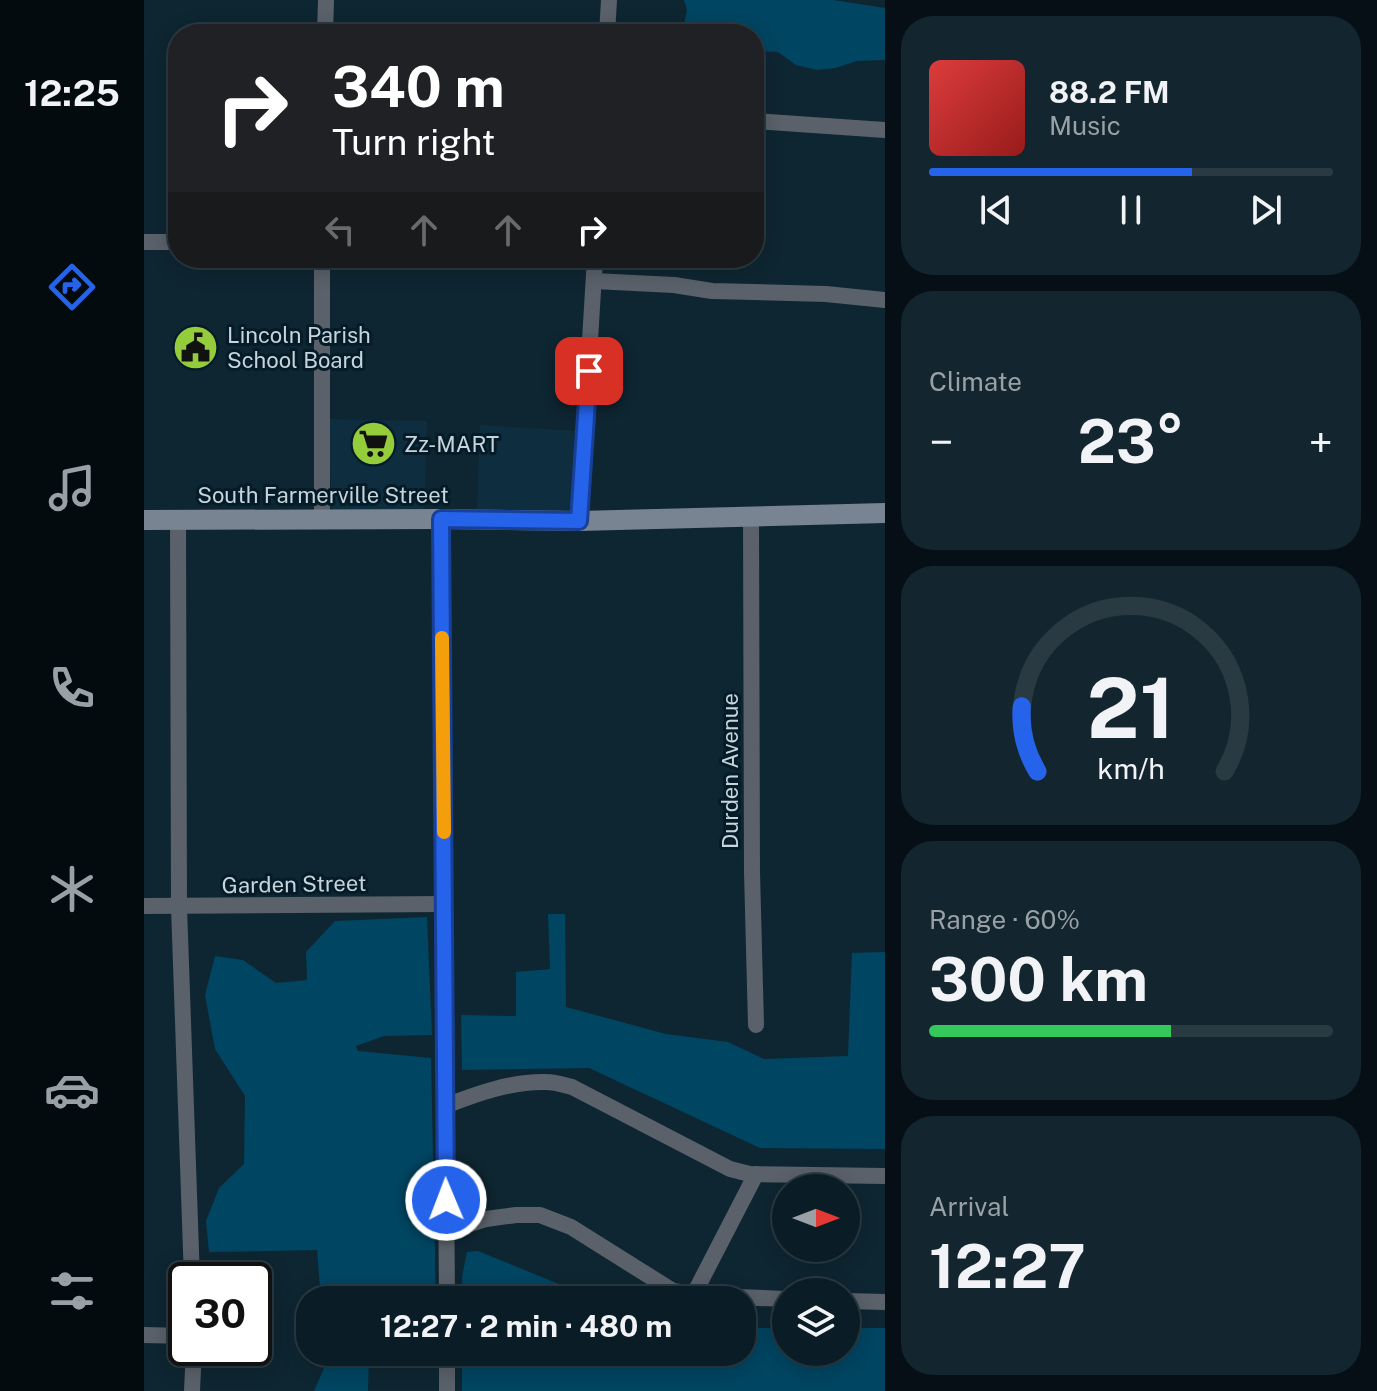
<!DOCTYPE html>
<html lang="en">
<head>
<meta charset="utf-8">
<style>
	body { margin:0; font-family:"Public Sans",sans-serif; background:#13252e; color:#f1f3f6; height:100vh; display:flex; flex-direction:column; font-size:30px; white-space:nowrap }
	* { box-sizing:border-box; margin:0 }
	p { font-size:26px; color:#99a1a7 }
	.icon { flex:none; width:44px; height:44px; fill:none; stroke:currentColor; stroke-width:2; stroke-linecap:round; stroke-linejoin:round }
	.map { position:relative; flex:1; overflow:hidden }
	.side { display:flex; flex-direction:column; gap:16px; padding:16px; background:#060f15; width:492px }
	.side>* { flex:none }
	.top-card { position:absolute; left:24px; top:24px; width:596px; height:244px; border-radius:32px; box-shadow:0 4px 20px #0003,0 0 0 2px #2a3a43; background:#202124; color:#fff; overflow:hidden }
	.needle { width:52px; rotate:90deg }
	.tools { position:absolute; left:628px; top:1174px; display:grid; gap:16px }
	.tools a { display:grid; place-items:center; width:88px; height:88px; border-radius:50%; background:#0a1c26; box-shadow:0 4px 20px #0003,0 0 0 2px #2a3a43; font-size:40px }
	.speed { position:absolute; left:24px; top:1262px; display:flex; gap:16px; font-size:40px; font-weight:700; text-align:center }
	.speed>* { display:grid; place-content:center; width:104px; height:104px; border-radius:50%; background:#0a1c26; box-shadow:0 4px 20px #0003,0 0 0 2px #2a3a43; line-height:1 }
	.speed .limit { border:4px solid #111; border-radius:12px; background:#fff; color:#111 }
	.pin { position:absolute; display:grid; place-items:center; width:68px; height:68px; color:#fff; margin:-34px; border-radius:16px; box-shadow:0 4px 12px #0006 }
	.me { position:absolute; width:88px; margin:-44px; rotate:359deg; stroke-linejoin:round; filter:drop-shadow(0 0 6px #0008) }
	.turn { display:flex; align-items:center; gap:28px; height:168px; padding:0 32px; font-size:36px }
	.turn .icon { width:104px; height:104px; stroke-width:2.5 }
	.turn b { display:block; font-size:56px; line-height:68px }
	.lanes { display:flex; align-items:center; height:76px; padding:0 32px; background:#0003; justify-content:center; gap:40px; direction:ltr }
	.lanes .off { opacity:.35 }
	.big { font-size:60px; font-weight:700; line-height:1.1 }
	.side .widget { flex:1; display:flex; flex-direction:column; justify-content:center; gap:12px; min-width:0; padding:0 28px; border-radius:32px; background:#13252e }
	.side .dial { align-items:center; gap:0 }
	.dial svg { height:208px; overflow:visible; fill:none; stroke:#2a3a43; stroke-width:7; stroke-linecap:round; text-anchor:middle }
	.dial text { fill:#f1f3f6; stroke:none }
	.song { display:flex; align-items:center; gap:24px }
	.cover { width:96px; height:96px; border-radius:12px; background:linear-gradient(135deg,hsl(0 70% 55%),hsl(0 70% 35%)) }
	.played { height:8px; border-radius:4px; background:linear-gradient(90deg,#2563eb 65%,#2a3a43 65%) }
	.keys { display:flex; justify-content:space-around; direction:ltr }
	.heat { display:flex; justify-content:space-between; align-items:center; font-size:44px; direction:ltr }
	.charge { height:12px; border-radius:6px; background:linear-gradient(90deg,#34c759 60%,#2a3a43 0) }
	.trip { position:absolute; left:152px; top:1286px; width:460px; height:80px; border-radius:32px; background:#0a1c26; box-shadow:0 4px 20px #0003,0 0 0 2px #2a3a43; font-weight:700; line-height:80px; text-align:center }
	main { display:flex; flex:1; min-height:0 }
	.dock { display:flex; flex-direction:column; width:144px; justify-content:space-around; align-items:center; background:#040b0f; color:#99a1a7 }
	.dock .icon { width:56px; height:56px }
	.dock .selected { color:#2563eb }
	.dock b { font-size:36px; color:#f1f3f6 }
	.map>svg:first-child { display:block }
	.built { fill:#0e2e3f }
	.green { fill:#004562 }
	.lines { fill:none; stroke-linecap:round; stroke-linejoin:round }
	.street { stroke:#5a616a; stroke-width:16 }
	.secondary { stroke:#788492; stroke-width:20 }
	.route-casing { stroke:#184099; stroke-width:20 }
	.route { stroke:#2563eb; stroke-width:14 }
	.slow { stroke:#f59e0b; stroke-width:14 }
	.labels { text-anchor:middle; stroke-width:6; stroke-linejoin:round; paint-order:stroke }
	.poi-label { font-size:22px; fill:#c6d4dc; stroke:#051c28; text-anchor:start }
	.street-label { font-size:22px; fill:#c6d4dc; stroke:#051c28 }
</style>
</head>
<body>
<main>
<nav class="dock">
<b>12:25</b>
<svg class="icon selected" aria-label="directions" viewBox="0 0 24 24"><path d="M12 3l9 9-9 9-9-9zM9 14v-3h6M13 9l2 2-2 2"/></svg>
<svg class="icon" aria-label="music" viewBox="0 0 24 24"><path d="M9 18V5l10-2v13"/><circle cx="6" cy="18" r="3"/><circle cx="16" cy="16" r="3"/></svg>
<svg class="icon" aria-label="phone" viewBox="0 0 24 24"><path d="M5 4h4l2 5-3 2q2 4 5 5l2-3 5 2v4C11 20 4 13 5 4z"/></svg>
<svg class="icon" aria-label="climate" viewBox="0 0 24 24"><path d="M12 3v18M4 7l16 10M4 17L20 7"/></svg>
<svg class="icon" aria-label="car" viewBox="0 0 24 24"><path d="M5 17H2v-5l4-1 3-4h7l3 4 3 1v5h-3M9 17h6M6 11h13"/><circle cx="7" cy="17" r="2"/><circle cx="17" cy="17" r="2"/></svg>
<svg class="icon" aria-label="filters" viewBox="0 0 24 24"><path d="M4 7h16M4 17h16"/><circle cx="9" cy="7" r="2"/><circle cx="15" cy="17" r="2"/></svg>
</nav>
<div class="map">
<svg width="741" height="1391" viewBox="0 0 741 1391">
	<rect width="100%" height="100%" fill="#0e2632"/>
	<!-- built -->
	<g class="built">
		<path d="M186,419L283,421L280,511H192L189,508L187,502Z"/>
		<path d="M336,425L431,431L428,502L425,509L422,511H333Z"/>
	</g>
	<!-- green -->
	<g class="green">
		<path d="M540,0H689L741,8V60L713,61L691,68L673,70L652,65L634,52L610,51V34H538L543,10Z"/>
		<path d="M404,914H421L422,1007L522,1034L584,1042L620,1059L704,1056L708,953L741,952V1149L616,1148L445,1068L318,1070L317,1015L372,1016V972L406,969Z"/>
		<path d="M283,917L288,1035L240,1036L212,1046L214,1051L287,1058L292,1300H177L173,1250L65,1252L62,1221L75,1188L100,1164L101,1096L71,1049L61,995L71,956L99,960L132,983L163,980L162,952L191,921Z"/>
		<path d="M334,1251L454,1300H318V1277L323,1252Z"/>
		<path d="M598,1328H642V1352H702V1328H741V1391H318V1352H598Z"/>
		<path d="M180,1352H225L224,1391H170L181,1366Z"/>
	</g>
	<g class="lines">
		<!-- street -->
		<g class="street">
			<path d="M181,34L182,0"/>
			<path d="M463,34L465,0"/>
			<path d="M610,121L741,130"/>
			<path d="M0,242H34"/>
			<path d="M450,281L530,285L568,291L682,294L741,300"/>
			<path d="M607,516L608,872L612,1025"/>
			<path d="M34,519L35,907L48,1280"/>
			<path d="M178,519V258"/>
			<path d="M297,519L303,1300"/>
			<path d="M435,521L451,258"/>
			<path d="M0,906L301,904"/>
			<path d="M301,1106C332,1094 368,1081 402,1082C411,1082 420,1085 428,1087L586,1169L606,1174L741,1176"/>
			<path d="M302,1232L342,1219L372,1215H396L427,1227L529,1291L567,1296L642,1299"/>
			<path d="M550,1294L612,1174"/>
			<path d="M702,1301L741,1302"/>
			<path d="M0,1335L42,1336"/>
			<path d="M48,1391L50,1348"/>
			<path d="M303,1391V1352"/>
		</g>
		<!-- secondary -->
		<path class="secondary" d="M0,520L297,519L435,521L741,513"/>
	</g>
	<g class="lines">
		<defs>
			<path id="route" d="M302,1200L297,519L435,521L445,371"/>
		</defs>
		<!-- route casing -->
		<use href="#route" class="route-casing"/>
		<!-- route -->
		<use href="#route" class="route"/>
		<!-- slow -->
		<path class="slow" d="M298,638L300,832"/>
	</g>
	<!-- icons -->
	<defs>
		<symbol id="civic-disc" viewBox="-11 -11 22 22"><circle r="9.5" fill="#94cc3c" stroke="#051c28"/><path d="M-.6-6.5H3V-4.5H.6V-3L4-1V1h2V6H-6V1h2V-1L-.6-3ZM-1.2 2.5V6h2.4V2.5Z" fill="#111"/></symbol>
		<symbol id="supermarket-disc" viewBox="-11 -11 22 22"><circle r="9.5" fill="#94cc3c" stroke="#051c28"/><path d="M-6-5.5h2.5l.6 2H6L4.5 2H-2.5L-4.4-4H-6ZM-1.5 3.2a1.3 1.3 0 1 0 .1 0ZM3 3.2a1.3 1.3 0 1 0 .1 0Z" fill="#111"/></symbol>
	</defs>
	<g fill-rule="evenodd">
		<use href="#civic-disc" x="26" y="322" width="51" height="51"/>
		<use href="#supermarket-disc" x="204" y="418" width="51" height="51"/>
	</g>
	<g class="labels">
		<!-- poi labels -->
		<g class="poi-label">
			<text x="83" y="343">Lincoln Parish<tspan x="83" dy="25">School Board</tspan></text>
			<text x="260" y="452">Zz-MART</text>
		</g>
		<!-- street labels -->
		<g class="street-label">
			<text x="179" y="503">South Farmerville Street</text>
			<text transform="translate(586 771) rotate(-90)" y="8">Durden Avenue</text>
			<text transform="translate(150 884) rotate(-1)" y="8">Garden Street</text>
		</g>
	</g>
</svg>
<div class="tools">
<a><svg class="needle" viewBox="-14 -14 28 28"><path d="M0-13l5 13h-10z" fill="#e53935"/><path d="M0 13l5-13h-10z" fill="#99a1a7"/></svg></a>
<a><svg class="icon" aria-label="layers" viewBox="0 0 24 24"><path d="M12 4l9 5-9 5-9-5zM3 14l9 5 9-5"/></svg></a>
</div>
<div class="speed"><div class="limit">30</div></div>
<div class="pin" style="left:445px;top:371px;background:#d93025"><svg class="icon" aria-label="arrive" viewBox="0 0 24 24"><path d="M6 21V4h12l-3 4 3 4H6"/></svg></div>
<svg class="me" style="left:302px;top:1200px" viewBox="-20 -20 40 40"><circle r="17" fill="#2563eb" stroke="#fff" stroke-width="3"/><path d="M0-11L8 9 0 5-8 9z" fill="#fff"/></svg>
<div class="trip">12:27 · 2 min · 480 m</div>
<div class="top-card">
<div class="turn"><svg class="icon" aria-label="right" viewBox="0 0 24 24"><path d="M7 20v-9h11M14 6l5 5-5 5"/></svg><div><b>340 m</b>Turn right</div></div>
<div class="lanes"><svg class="icon off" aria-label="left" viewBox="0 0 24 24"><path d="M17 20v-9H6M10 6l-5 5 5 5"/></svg><svg class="icon off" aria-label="ahead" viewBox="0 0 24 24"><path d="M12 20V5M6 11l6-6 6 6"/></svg><svg class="icon off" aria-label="ahead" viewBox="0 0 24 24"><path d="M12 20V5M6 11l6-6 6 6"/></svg><svg class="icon" aria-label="right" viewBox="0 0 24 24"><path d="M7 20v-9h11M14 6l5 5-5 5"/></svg></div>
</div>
</div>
<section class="side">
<div class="widget">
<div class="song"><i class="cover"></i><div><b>88.2 FM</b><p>Music</p></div></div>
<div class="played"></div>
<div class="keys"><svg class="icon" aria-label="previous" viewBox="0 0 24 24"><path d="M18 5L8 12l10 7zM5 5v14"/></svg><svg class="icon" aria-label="pause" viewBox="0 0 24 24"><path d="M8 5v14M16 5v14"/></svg><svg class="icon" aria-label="next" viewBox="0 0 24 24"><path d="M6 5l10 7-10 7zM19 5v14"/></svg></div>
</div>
<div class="widget"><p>Climate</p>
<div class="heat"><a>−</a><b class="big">23°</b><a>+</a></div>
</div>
<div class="widget dial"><svg viewBox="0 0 100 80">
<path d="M14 69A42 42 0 1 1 86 69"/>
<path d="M14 69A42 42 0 0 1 8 44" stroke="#2563eb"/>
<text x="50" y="56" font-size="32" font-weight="700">21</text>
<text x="50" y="72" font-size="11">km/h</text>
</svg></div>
<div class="widget"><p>Range · 60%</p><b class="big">300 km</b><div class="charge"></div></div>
<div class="widget"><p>Arrival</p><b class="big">12:27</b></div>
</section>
</main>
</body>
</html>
